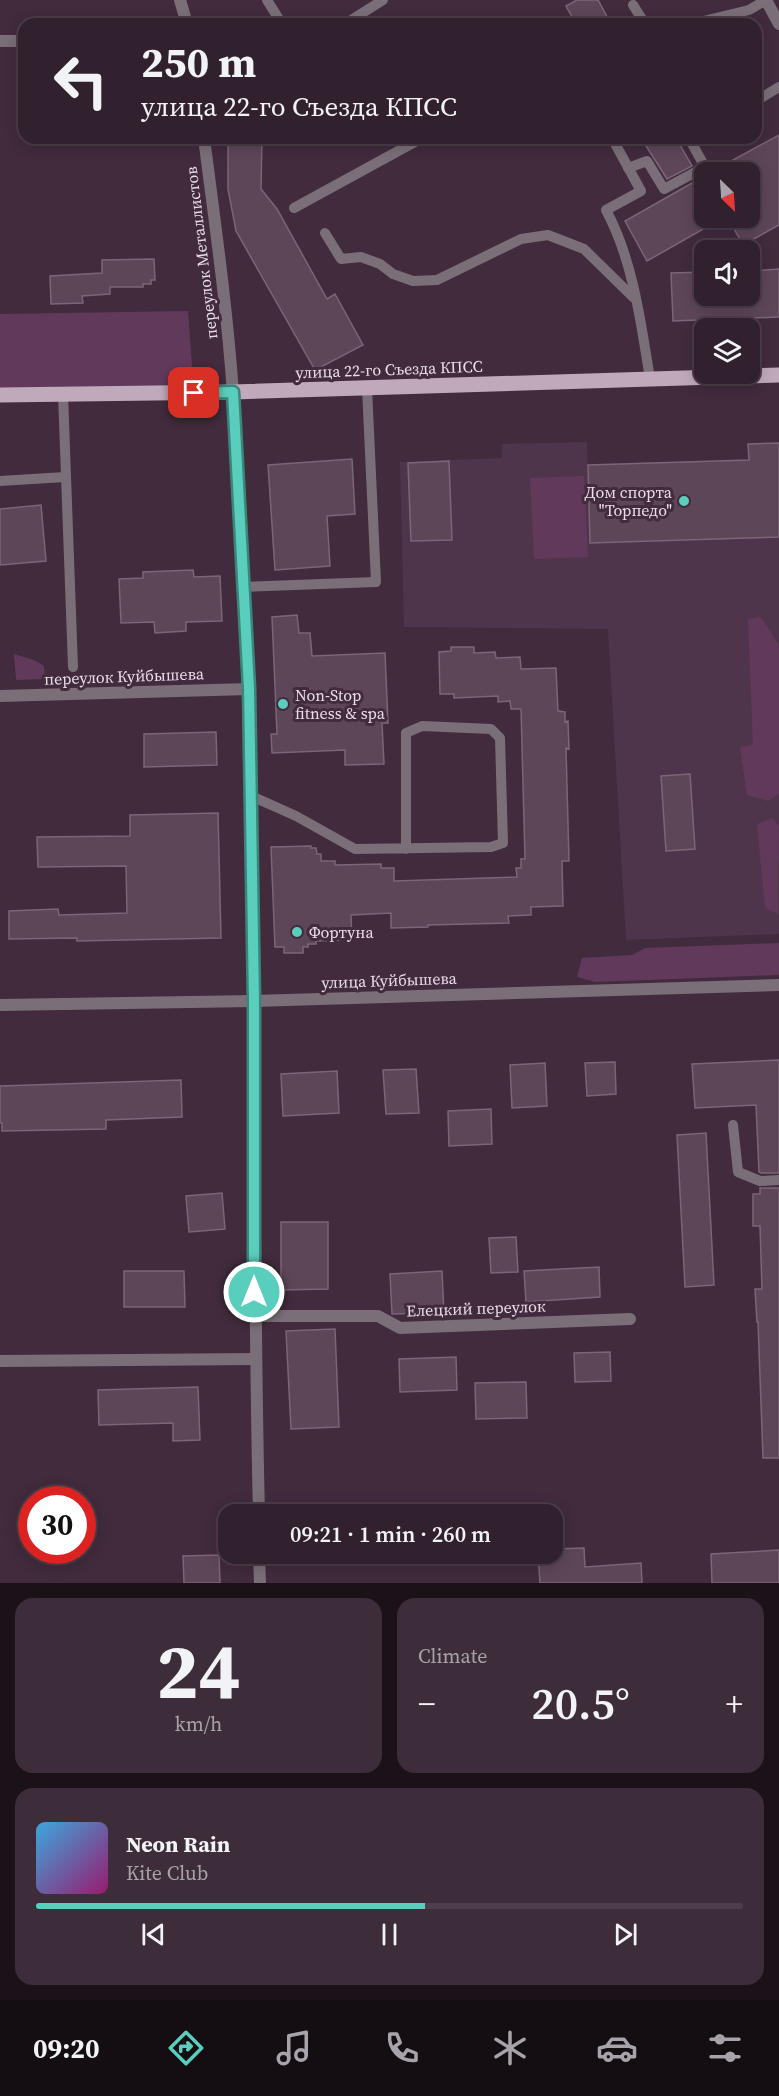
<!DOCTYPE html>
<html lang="en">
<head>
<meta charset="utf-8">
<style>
	body { margin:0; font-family:"Source Serif 4",serif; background:#3d2d3a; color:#f1f3f6; height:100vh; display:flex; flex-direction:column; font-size:22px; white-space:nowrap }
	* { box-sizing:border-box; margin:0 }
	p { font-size:20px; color:#a8a3aa }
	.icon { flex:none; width:33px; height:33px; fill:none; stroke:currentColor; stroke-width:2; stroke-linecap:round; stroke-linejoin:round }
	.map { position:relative; height:1583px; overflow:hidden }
	.side { display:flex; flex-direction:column; gap:15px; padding:15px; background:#1b1219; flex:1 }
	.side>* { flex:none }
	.banner { position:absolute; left:18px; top:18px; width:744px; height:126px; border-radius:18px; box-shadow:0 3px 15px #0003,0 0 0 2px #4c3e4a; background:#31202e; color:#f1f3f6; overflow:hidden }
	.needle { width:39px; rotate:155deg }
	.tools { position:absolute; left:694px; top:162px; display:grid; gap:12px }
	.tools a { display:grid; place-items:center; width:66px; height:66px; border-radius:12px; background:#31202e; box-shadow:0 3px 15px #0003,0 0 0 2px #4c3e4a; font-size:30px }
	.speed { position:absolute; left:18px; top:1486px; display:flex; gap:12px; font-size:30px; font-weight:700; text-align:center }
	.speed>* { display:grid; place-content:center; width:78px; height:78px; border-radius:50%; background:#31202e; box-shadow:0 3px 15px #0003,0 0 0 2px #4c3e4a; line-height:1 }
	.speed .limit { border:9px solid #d22; background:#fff; color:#111 }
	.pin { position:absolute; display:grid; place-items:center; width:51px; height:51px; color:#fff; margin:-26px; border-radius:12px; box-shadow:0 3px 9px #0006 }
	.me { position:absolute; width:66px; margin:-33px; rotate:0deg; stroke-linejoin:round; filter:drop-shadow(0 0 4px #0008) }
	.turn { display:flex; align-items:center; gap:21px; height:126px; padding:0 24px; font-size:27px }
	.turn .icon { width:78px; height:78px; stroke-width:2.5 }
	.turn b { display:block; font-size:42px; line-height:51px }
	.big { font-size:45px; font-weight:600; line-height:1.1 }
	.side .widget { flex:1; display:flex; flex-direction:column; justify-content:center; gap:9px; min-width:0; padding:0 21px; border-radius:18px; background:#3d2d3a }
	.side .dial { align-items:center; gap:0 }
	.dial b { font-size:78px; line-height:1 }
	.song { display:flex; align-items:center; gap:18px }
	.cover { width:72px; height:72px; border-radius:9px; background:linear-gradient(135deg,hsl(200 70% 55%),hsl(320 70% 35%)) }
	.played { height:6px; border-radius:3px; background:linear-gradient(90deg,#5acebd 55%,#4c3e4a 55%) }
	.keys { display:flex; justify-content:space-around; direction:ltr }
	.heat { display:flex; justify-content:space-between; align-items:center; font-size:33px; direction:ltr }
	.side .tiles { flex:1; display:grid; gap:15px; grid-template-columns:1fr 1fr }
	.widget:last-child { grid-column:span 2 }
	.trip { position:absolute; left:218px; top:1504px; width:345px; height:60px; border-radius:18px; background:#31202e; box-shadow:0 3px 15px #0003,0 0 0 2px #4c3e4a; font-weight:600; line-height:60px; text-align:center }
	.dock { display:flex; height:96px; justify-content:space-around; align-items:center; background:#140d12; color:#a8a3aa }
	.dock .icon { width:42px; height:42px }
	.dock .on { color:#5acebd }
	.dock b { font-size:27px; color:#f1f3f6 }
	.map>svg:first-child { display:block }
	.built { fill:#4f354b }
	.green { fill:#613a5b }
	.building { fill:#5d4658; stroke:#7d6578; stroke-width:1.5 }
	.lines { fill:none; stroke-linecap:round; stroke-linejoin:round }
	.service { stroke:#7a6f78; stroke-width:10 }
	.minor { stroke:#7a6f78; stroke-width:12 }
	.primary { stroke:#c0a9bb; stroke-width:15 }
	.route-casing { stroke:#3a867b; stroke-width:15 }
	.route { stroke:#5acebd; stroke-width:10 }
	.poi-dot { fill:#5acebd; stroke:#412b3d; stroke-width:2 }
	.labels { text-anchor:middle; stroke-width:6; stroke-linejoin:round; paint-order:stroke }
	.street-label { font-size:16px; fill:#ebdde8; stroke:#412b3d }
	.poi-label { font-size:16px; fill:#ebdde8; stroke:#412b3d; text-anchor:start }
</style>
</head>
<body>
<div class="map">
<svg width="779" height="1583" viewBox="0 0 779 1583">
	<rect width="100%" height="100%" fill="#412b3d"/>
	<!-- built -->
	<path class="built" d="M587,442L590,542L779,537V934L626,940L608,629L404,627L400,462L502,458V444Z"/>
	<!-- green -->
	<g class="green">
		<path d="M188,311L194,393L0,394V314Z"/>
		<path d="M584,476L588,557L534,559L530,478Z"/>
		<path d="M761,617L779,645V794L768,801L747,795L740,747L753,745L748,619Z"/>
		<path d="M14,654L34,660L44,666L45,679L16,680Z"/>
		<path d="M772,818L779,826L778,914L765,908L757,824Z"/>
		<path d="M779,943V975L595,982L577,977L582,958L632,955L645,948Z"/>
	</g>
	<!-- building -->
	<g class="building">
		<path d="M577,0H598L611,24H576L566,6Z"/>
		<path d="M779,135V225L743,245L728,218H750V172H711Z"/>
		<path d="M228,138H262L261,189L277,209L327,299L335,294L363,345L315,370L236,231L228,189Z"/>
		<path d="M641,138H676L692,166L667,179Z"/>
		<path d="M699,179L705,189V228L647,261L625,221Z"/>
		<path d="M154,259L155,280H151V284H143V287H110V294L82,296L83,303L51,304L50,276L102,273V260Z"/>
		<path d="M779,269V317L673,321L671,273L705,272V296H750V271Z"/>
		<path d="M779,443V537L590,543L588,465L749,460L748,444Z"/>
		<path d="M352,459L355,514L327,516L330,566L275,570L268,465Z"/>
		<path d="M449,461L452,540L411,541L408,463Z"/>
		<path d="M41,505L46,561L0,565V509Z"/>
		<path d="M193,570L194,577L220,576L222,621L186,622V631L155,633L154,622L121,623L119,579L143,578V572Z"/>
		<path d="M297,615L299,633H310L312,656L385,653L388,723H382L384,764L345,765V750L272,753L271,734H277L272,617Z"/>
		<path d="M451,647H474V653L495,652L496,658L520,657L521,669L556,668L558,711L565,712V722L568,721L569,749L566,748L569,861H562L563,906L531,907V915L508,916L509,923L428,925V927L391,928V913L351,915L352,940L316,941V944H308V947H303V953H284V947H275L271,847L311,846V848H316L317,854H321V861H335V865L381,864V868H394V881L517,877L516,868H521V859H525L521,709H511L510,701L498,702V696L454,698V694H440L439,652L451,651Z"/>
		<path d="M216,732L217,765L144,767V734Z"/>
		<path d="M690,774L695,849L666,851L661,776Z"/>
		<path d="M218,813L221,938L77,941V938L9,939V911L58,909L59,915L127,913L126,866L38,867L37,837L130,836V815Z"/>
		<path d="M779,1060V1173H761L759,1172L756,1105L695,1108L692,1064Z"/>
		<path d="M615,1062L616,1094L587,1096L585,1063Z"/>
		<path d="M545,1063L547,1106L512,1108L510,1065Z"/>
		<path d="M416,1069L419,1113L386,1114L383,1070Z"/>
		<path d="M337,1071L339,1113L283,1116L281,1074Z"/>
		<path d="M181,1080L182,1117L106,1120V1129L2,1131V1123H0V1086Z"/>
		<path d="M491,1109L492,1144L449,1146L448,1111Z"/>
		<path d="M706,1133L714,1285L685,1287L677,1135Z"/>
		<path d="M760,1188H779V1458H763L758,1322H757L755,1289H762L760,1226H753V1194H760Z"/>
		<path d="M222,1193L225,1229L189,1232L186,1196Z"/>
		<path d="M281,1222H328V1289L281,1290Z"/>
		<path d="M516,1237L518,1272L491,1273L489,1238Z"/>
		<path d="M599,1267L600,1297L526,1302L524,1271Z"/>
		<path d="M124,1271H184L185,1307H124Z"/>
		<path d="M442,1271L444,1313L392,1314L390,1274Z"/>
		<path d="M335,1329L339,1427L291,1429L286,1331Z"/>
		<path d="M610,1352L611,1381L575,1382L574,1353Z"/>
		<path d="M456,1357L457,1390L400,1392L399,1359Z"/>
		<path d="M526,1382L527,1418L476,1419L475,1383Z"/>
		<path d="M198,1387L200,1440L173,1441V1423L99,1425L98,1390Z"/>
		<path d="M584,1548L585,1567L641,1563L642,1583H540L538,1554H552V1549Z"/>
		<path d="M779,1550V1583H712L711,1554Z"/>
		<path d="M219,1555L220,1583H184L183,1556Z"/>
	</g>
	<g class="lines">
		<!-- service -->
		<g class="service">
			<path d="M267,0L282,24"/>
			<path d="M633,5L645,24"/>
			<path d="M345,24L383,0"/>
			<path d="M691,24L749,10L766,0"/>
			<path d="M756,101L779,87"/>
			<path d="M612,138L641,191L606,210C633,260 641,323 650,379"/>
			<path d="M628,168L647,161L664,189L705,167L690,140L693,138"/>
			<path d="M294,208L422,138"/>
			<path d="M325,233L341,259L361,257L380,264L393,274L413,281L437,280L521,239L548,235L584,249L634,298"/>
			<path d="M63,394L73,667"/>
			<path d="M0,481L65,477"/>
			<path d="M243,587L376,582L367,388"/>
			<path d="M251,796L296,816L355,849L491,847L503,843L500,738L491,729L422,726L406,733V849"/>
			<path d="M733,1125L738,1172L760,1181L779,1180"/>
		</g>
		<!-- minor -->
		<g class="minor">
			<path d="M180,0L187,24"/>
			<path d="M766,0L779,24"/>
			<path d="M0,41H24"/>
			<path d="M204,138C215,223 227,308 233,393C260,766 250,1141 259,1515"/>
			<path d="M0,696L249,689"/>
			<path d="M0,1005L254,1001L779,985"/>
			<path d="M255,1316H378L400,1328L630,1319"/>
			<path d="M0,1361L255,1359"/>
			<path d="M259,1554L260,1583"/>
		</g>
		<!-- primary -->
		<path class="primary" d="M0,395L233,392L779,375"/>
	</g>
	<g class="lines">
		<defs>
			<path id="route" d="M194,393L233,392L249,688L254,1001V1292"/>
		</defs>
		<!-- route casing -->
		<use href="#route" class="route-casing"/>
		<!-- route -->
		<use href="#route" class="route"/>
	</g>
	<!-- markers -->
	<g class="poi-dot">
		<circle cx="684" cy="501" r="6"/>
		<circle cx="283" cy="704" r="6"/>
		<circle cx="297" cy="932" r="6"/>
	</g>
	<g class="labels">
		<!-- street labels -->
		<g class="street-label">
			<text transform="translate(201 253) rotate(-97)" y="6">переулок Металлистов</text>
			<text transform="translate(389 369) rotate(-2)" y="6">улица 22-го Съезда КПСС</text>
			<text transform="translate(124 676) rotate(-2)" y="6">переулок Куйбышева</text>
			<text transform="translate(389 980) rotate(-2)" y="6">улица Куйбышева</text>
			<text transform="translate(476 1308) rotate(-2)" y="6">Елецкий переулок</text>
		</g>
		<!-- poi labels -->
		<g class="poi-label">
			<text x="672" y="498" text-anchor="end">Дом спорта<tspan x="672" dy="18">"Торпедо"</tspan></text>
			<text x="295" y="701">Non-Stop<tspan x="295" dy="18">fitness &amp; spa</tspan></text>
			<text x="309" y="938">Фортуна</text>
		</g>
	</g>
</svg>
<div class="tools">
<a><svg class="needle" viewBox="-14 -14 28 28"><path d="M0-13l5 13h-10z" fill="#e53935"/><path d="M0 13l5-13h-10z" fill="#a8a3aa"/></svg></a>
<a><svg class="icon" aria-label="sound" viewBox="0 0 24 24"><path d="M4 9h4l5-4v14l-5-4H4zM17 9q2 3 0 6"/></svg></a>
<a><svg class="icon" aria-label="layers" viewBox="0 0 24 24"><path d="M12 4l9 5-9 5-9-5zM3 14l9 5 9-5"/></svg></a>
</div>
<div class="speed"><div class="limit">30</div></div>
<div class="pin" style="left:194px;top:393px;background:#d93025"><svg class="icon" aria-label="arrive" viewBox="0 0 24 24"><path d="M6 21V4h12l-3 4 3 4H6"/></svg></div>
<svg class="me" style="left:254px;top:1292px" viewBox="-20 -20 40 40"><circle r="17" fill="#5acebd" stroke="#fff" stroke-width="3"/><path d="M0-11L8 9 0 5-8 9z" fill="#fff"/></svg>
<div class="trip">09:21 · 1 min · 260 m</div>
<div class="banner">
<div class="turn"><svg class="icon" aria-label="left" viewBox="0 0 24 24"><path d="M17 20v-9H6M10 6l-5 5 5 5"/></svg><div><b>250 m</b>улица 22-го Съезда КПСС</div></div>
</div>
</div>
<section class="side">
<div class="tiles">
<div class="widget dial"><b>24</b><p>km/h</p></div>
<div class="widget"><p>Climate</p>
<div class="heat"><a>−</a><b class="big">20.5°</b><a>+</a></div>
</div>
<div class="widget">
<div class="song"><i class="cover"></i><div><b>Neon Rain</b><p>Kite Club</p></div></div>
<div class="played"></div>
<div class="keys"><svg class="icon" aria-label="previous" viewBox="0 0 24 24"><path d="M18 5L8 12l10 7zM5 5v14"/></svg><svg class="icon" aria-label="pause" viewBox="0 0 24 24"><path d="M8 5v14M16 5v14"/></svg><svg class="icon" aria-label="next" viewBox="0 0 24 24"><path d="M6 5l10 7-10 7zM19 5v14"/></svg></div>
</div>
</div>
</section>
<nav class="dock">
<b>09:20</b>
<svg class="icon on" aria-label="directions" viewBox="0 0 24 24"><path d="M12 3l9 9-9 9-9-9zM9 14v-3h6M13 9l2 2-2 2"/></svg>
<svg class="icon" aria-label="music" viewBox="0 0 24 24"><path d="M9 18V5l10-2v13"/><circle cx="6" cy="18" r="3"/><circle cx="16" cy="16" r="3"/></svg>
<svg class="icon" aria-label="phone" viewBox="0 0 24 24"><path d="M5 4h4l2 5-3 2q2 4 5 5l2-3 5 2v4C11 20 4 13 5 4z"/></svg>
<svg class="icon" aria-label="climate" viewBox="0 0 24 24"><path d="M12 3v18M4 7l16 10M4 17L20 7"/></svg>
<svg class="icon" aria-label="car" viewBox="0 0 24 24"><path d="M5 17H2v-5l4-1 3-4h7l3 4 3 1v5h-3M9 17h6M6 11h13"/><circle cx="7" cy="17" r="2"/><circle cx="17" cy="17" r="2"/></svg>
<svg class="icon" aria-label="filters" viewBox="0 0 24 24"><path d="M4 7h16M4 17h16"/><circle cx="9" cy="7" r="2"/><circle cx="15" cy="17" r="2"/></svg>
</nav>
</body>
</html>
